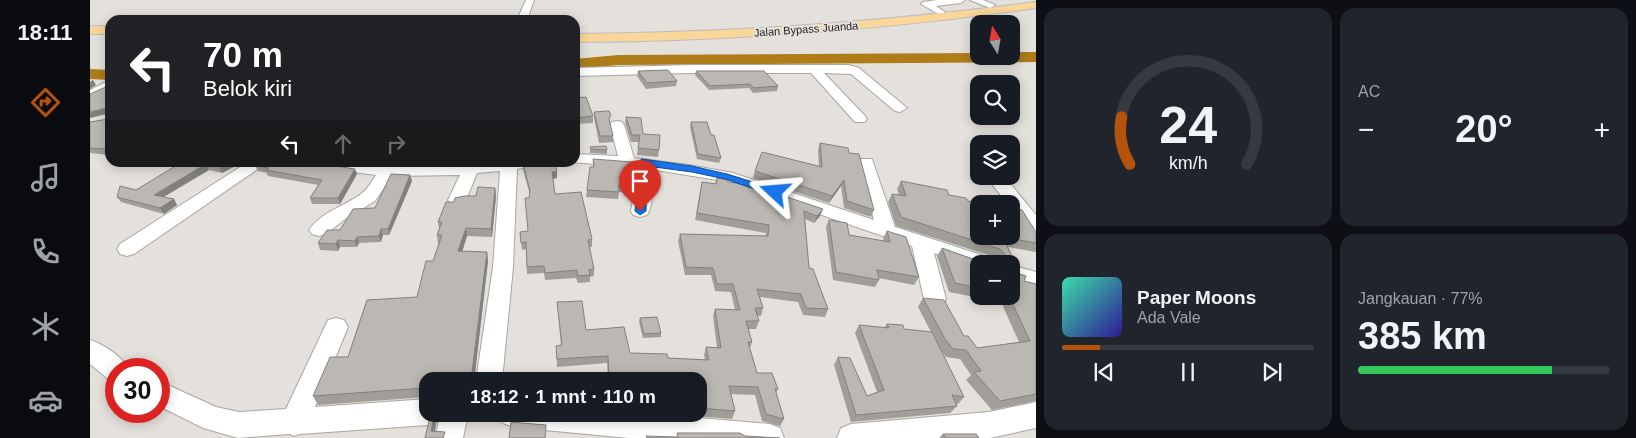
<!DOCTYPE html>
<html lang="id">
<head>
<meta charset="utf-8">
<style>
	body { margin:0; font-family:Helvetica,sans-serif; background:#20242c; color:#f1f3f6; height:100vh; display:flex; flex-direction:column; font-size:19px; white-space:nowrap }
	* { box-sizing:border-box; margin:0 }
	p { font-size:16px; color:#9ea1a6 }
	.icon { flex:none; width:28px; height:28px; fill:none; stroke:currentColor; stroke-width:2; stroke-linecap:round; stroke-linejoin:round }
	.map { position:relative; flex:1; overflow:hidden }
	.sheet { display:flex; flex-direction:column; gap:8px; padding:8px; background:#0d0f14; width:600px }
	.sheet>* { flex:none }
	.top-card { position:absolute; left:15px; top:15px; width:475px; height:152px; border-radius:15px; box-shadow:0 2px 12px #0003; background:#202124; color:#fff; overflow:hidden }
	.needle { width:32px; rotate:349deg }
	.controls { position:absolute; left:880px; top:15px; display:grid; gap:10px }
	.controls a { display:grid; place-items:center; width:50px; height:50px; border-radius:10px; background:#171b24; box-shadow:0 2px 12px #0003; font-size:25px }
	.speed { position:absolute; left:15px; top:358px; display:flex; gap:10px; font-size:25px; font-weight:700; text-align:center }
	.speed>* { display:grid; place-content:center; width:65px; height:65px; border-radius:50%; background:#171b24; box-shadow:0 2px 12px #0003; line-height:1 }
	.speed .limit { border:8px solid #d22; background:#fff; color:#111 }
	.pin { position:absolute; display:grid; place-items:center; width:42px; height:42px; color:#fff; margin:-51px -21px; border-radius:50% 50% 50% 0; rotate:-45deg; box-shadow:0 0 5px #0007 }
	.pin .icon { rotate:45deg }
	.me { position:absolute; width:55px; margin:-28px; rotate:289deg; stroke-linejoin:round; filter:drop-shadow(0 0 4px #0008) }
	.turn { display:flex; align-items:center; gap:18px; height:105px; padding:0 15px; font-size:22px }
	.turn .icon { width:65px; height:65px; stroke-width:2.5 }
	.turn b { display:block; font-size:35px; line-height:42px }
	.lanes { display:flex; align-items:center; height:48px; padding:0 15px; background:#0003; justify-content:center; gap:25px; direction:ltr }
	.lanes .off { opacity:.35 }
	.big { font-size:38px; font-weight:600; line-height:1.1 }
	.sheet .widget { flex:1; display:flex; flex-direction:column; justify-content:center; gap:8px; min-width:0; padding:0 18px; border-radius:15px; background:#20242c }
	.sheet .dial { align-items:center; gap:0 }
	.dial svg { height:130px; overflow:visible; fill:none; stroke:#363941; stroke-width:7; stroke-linecap:round; text-anchor:middle }
	.dial text { fill:#f1f3f6; stroke:none }
	.song { display:flex; align-items:center; gap:15px }
	.cover { width:60px; height:60px; border-radius:8px; background:linear-gradient(135deg,hsl(160 70% 55%),hsl(250 70% 35%)) }
	.played { height:5px; border-radius:2px; background:linear-gradient(90deg,#b45309 15%,#363941 15%) }
	.keys { display:flex; justify-content:space-around; direction:ltr }
	.heat { display:flex; justify-content:space-between; align-items:center; font-size:28px; direction:ltr }
	.charge { height:8px; border-radius:4px; background:linear-gradient(90deg,#34c759 77%,#363941 0) }
	.sheet .tiles { flex:1; display:grid; gap:8px; grid-template-columns:repeat(2,1fr) }
	.trip { position:absolute; left:329px; top:372px; width:288px; height:50px; border-radius:15px; background:#171b24; box-shadow:0 2px 12px #0003; font-weight:600; line-height:50px; text-align:center }
	main { display:flex; flex:1; min-height:0 }
	.tab-bar { display:flex; flex-direction:column; width:90px; justify-content:space-around; align-items:center; background:#090b0e; color:#9ea1a6 }
	.tab-bar .icon { width:35px; height:35px }
	.tab-bar .active { color:#b45309 }
	.tab-bar b { font-size:22px; color:#f1f3f6 }
	.map>svg:first-child { display:block }
	.lines { fill:none; stroke-linecap:round; stroke-linejoin:round }
	.river { fill:#af7c1a; fill-rule:evenodd }
	.minor-casing { stroke:#a9a6a1; stroke-width:2 }
	.major-casing { stroke:#bdbdbc; stroke-width:2 }
	.minor { fill:#fff; fill-rule:evenodd }
	.major { fill:#fad69a; fill-rule:evenodd }
	.wall { fill:#a19e9a; fill-rule:evenodd }
	.shaded-wall { fill:#83817d }
	.building { fill:#bbb8b3; stroke:#83817d }
	.route { fill:#1a73e8; stroke:#114b97 }
	.labels { text-anchor:middle; stroke-width:4; stroke-linejoin:round; paint-order:stroke }
	.far-street-label { font-size:11px; fill:#232220; stroke:#e4e0db }
</style>
</head>
<body>
<main>
<nav class="tab-bar">
<b>18:11</b>
<svg class="icon active" aria-label="directions" viewBox="0 0 24 24"><path d="M12 3l9 9-9 9-9-9zM9 14v-3h6M13 9l2 2-2 2"/></svg>
<svg class="icon" aria-label="music" viewBox="0 0 24 24"><path d="M9 18V5l10-2v13"/><circle cx="6" cy="18" r="3"/><circle cx="16" cy="16" r="3"/></svg>
<svg class="icon" aria-label="phone" viewBox="0 0 24 24"><path d="M5 4h4l2 5-3 2q2 4 5 5l2-3 5 2v4C11 20 4 13 5 4z"/></svg>
<svg class="icon" aria-label="climate" viewBox="0 0 24 24"><path d="M12 3v18M4 7l16 10M4 17L20 7"/></svg>
<svg class="icon" aria-label="car" viewBox="0 0 24 24"><path d="M5 17H2v-5l4-1 3-4h7l3 4 3 1v5h-3M9 17h6M6 11h13"/><circle cx="7" cy="17" r="2"/><circle cx="17" cy="17" r="2"/></svg>
</nav>
<div class="map">
<svg width="946" height="438" viewBox="0 0 946 438">
	<rect width="100%" height="100%" fill="#e4e0db"/>
	<g class="lines">
		<!-- river -->
		<g class="river">
			<path d="M921,52H946V62L528,65L485,69V59L528,55L889,53V56H921Z"/>
			<path d="M0,69L20,70V80L0,79Z"/>
		</g>
		<defs>
			<g id="minor">
				<path d="M436,0H444L437,20H427Z"/>
				<path d="M847,0H875L871,3L846,6L855,12L850,15L831,4L833,2Z"/>
				<path d="M880,0H893L905,5L900,8Z"/>
				<path d="M602,65H759L769,68L817,108L810,112L805,111L761,74L734,73L775,116L777,119L775,122H765L721,73H602L485,76V68Z"/>
				<path d="M20,80V89L0,99V90Z"/>
				<path d="M527,121L532,122L534,125L544,158L599,165L643,173L784,220L768,162L770,159H782L805,227L904,259L907,264H889V269L844,253L856,299L853,305L845,307L837,305L834,299L822,246L633,181L560,169C561,183 565,203 557,215L550,217L543,215L541,211L544,192V167L480,162H485V154L528,156L520,125L522,122Z"/>
				<path d="M158,162H178L44,254L37,256L30,254L27,249L30,244Z"/>
				<path d="M217,162H258L293,166L295,162H312L309,166C355,167 401,162 448,162L446,165L427,169L423,267L412,381H386L403,267L410,171L387,173L376,200L373,204L367,205L361,204L358,200L370,175L302,176L285,201L255,219L236,234L229,236L222,234L219,230C231,212 255,206 271,194C277,190 282,181 286,175L225,167L219,165Z"/>
				<path d="M900,176H914L946,215V233L939,231L921,208V204H918L901,183L899,179Z"/>
				<path d="M921,265L946,272V288L921,280Z"/>
				<path d="M246,318L254,320L258,327L225,407L338,399V414H378L373,438H345L350,417L348,421L338,425L210,434L204,436L200,434L148,438L113,428L69,406V381L126,407L149,412L196,409L238,320Z"/>
				<path d="M0,340C13,344 32,356 38,369H26V381L17,378L0,364Z"/>
				<path d="M946,402V428L900,438H747L751,428L761,424L899,412Z"/>
				<path d="M409,414H562L680,424L690,428L694,438H539L423,427L413,423Z"/>
			</g>
			<g id="major">
				<path d="M946,2V8C793,30 640,41 485,42V34C640,33 793,22 946,2Z"/>
				<rect x="0" y="26" width="20" height="8"/>
			</g>
		</defs>
		<!-- minor casing -->
		<use href="#minor" class="minor-casing"/>
		<!-- major casing -->
		<use href="#major" class="major-casing"/>
		<!-- minor -->
		<use href="#minor" class="minor"/>
		<!-- major -->
		<use href="#major" class="major"/>
	</g>
	<!-- wall -->
	<g class="wall">
		<path d="M548,71L587,81L586,86L556,89L547,76Z"/>
		<path d="M606,71L688,86L687,91L663,93L659,88L619,90L605,75Z"/>
		<path d="M20,80V155L0,153V122L18,119L19,113L0,118L18,86Z"/>
		<path d="M485,98L503,116V123L485,124Z"/>
		<path d="M504,112L520,121V123L523,136V142L509,143L504,118Z"/>
		<path d="M536,117L569,150L568,157L547,155L549,142H541L535,123Z"/>
		<path d="M601,122L621,135L631,158L629,163L607,159L600,127Z"/>
		<path d="M485,136L487,142V149H485Z"/>
		<path d="M730,143L759,153L784,210L781,217L754,208L751,186L739,203L663,178L665,171L729,167L728,150Z"/>
		<path d="M500,147L517,150V154L500,153Z"/>
		<path d="M503,159L543,186L542,193L529,192L528,199L496,197L497,190L503,167Z"/>
		<path d="M69,162H153L132,173L119,170L74,197L84,199L87,205L74,214L31,202L27,197L46,190L86,166Z"/>
		<path d="M279,162H293L292,164Z"/>
		<path d="M335,162H376L336,164Z"/>
		<path d="M433,163L467,178L463,179L465,194L502,239V247H499L504,269V276L500,277V282L488,283L486,278L455,280L454,273L437,274L436,249L432,250L430,232L438,231L440,195L433,170Z"/>
		<path d="M165,166L267,174L250,204H222L220,198L228,185L178,176L177,173L168,171Z"/>
		<path d="M320,175L322,181L299,235H293L291,242L269,243L267,247H250L248,251L230,250L228,243L285,208Z"/>
		<path d="M627,178L730,216L724,223L715,219L719,268L738,309L735,317L713,315L708,302L670,297L673,308L671,316H667L669,321L666,329H658L662,342L660,348L667,373L688,389L686,393L694,419L690,426L672,421L665,395L641,394L645,411L642,419L581,414H608V381H518L517,363L467,367L466,346L471,345L467,302L496,330L540,353L578,358L615,360L614,355L616,347L627,348L623,316L625,309L645,310L641,292L625,291L621,275H595L588,241L590,234L676,236V233L605,220L612,182L625,184Z"/>
		<path d="M811,181L878,201L946,232V252L918,247L926,273L934,281L946,284V401L902,410L876,380L881,375L870,359L856,357L851,351L874,397L868,404H866L867,406L860,413L761,422L744,365L748,357L777,396L787,392L765,333L769,325L794,328L797,324L814,329L841,332L828,307L833,298L887,348L929,342L911,302L859,292L847,256L852,248L893,262L897,258L905,257L806,226L798,202L802,194L809,195L807,189ZM889,264L921,296H889Z"/>
		<path d="M405,188L406,196L402,237L377,236L372,251L397,252L398,261L385,374L338,381V399L337,397L228,405L223,396L258,357L327,297L343,261L349,244H348L347,235L349,229L348,222L364,202L386,196Z"/>
		<path d="M739,220L759,235L794,241L793,238L797,231L829,277L824,285L789,278V280L785,287L743,280L736,227Z"/>
		<path d="M550,318L571,333V337L553,338L549,322Z"/>
		<path d="M853,434L889,438H849Z"/>
	</g>
	<!-- shaded-wall -->
	<g class="shaded-wall">
		<path d="M3,80L6,85L0,89V82Z"/>
		<path d="M17,108L20,113L0,118V112Z"/>
		<path d="M20,147V155L17,149Z"/>
		<path d="M139,162H153L132,173L129,167Z"/>
		<path d="M116,164L119,170L68,200L64,195Z"/>
		<path d="M265,169L267,174L250,204L248,198Z"/>
		<path d="M467,171V178L462,179V172Z"/>
		<path d="M320,175L322,181L299,235L298,229Z"/>
		<path d="M754,180L751,186L739,203L742,196Z"/>
		<path d="M405,188L406,196L402,237L401,229Z"/>
		<path d="M84,199L87,205L74,214L70,208Z"/>
		<path d="M733,209L730,216L724,223L727,216Z"/>
		<path d="M376,228L377,236L370,259L368,251Z"/>
		<path d="M291,229L293,235L291,242L289,236Z"/>
		<path d="M267,237L269,243L267,247L265,241Z"/>
		<path d="M248,240L250,247L248,251L246,244Z"/>
		<path d="M397,252L398,261L384,381L382,372Z"/>
		<path d="M344,416L346,424L344,438L341,431Z"/>
	</g>
	<!-- building -->
	<g class="building">
		<path d="M578,70L587,81L557,83L548,71Z"/>
		<path d="M606,71H674L688,86L664,88L660,84L620,86Z"/>
		<path d="M20,80V147L17,149L0,148V122L18,119L19,110L17,108L0,112V94L18,86Z"/>
		<path d="M496,97L503,116L485,118V98Z"/>
		<path d="M519,111L521,115L519,119L523,136H510L504,112Z"/>
		<path d="M536,117L551,118L553,134L570,135L569,150L548,148L550,135H542Z"/>
		<path d="M601,122H617L621,135H624L631,158L608,154Z"/>
		<path d="M730,143L758,148L759,153L769,154L784,210L757,201L754,180L742,196L665,171L672,152L732,167Z"/>
		<path d="M516,146L517,150L501,149L500,147Z"/>
		<path d="M503,159L543,162V186L529,185V192L497,190L500,167H504Z"/>
		<path d="M92,162H139L129,167L116,164L64,195L84,199L70,208L27,197L30,186L46,190Z"/>
		<path d="M170,162H221L265,169L248,198H220L232,180L176,170L179,168L165,166Z"/>
		<path d="M435,162H464L467,171L462,172L465,194L491,192L502,239L498,240L504,269L499,270L500,275L488,276L487,270L455,273L454,266L437,267L436,242L431,243L430,232L438,231L435,198H439L440,191L433,163Z"/>
		<path d="M301,174L320,175L298,229H291L289,236L267,237L265,241L248,240L246,244L228,243L237,230H250L263,209L285,208Z"/>
		<path d="M627,178L638,180V182L661,185L733,209L727,216L714,211L719,268L723,269L738,309L716,308L711,294L667,289L673,308H665L669,321H656L662,342H658L667,373H682L688,389H685L694,419L676,414L668,387L639,386L645,411L608,408V381H519L518,356L467,359L466,346L472,345L467,302L492,301L496,330L534,327L540,353L577,354L578,358L619,360L616,347L631,348L625,309L650,310L643,284H627L623,268L596,267L590,234L678,236L679,225L607,213L612,182L626,184Z"/>
		<path d="M811,181L857,190L859,195L876,198L878,201L895,204H889V236H921V208L932,210L946,232V243L913,237L925,263L926,273L936,276L934,281L946,284V394L910,401L884,372L891,371L876,350L863,349L855,339L833,298L854,300L874,336H878L887,348L940,341L919,296H921V264H889V288L865,283L852,248L894,263L897,258H913L915,255L910,249L811,217L802,194L816,196Z"/>
		<path d="M388,187L405,188L401,229L376,228L368,251L397,252L382,372L384,374H391L390,381H338V398L337,390L335,388L223,396L240,357H258L277,300L327,297L336,261H343L352,235H347L352,222H348L356,202H364L365,198L374,196H386Z"/>
		<path d="M739,220L757,223L759,235L800,242L797,231L816,237L829,277L787,270L789,280L746,272Z"/>
		<path d="M567,317L571,333L554,334L550,318Z"/>
		<path d="M797,324L813,325L814,329L842,332L874,397L862,395L867,406L766,415L748,357L760,358L777,396L794,390L769,325L799,328Z"/>
		<path d="M344,416L341,431L355,432L353,438H335L340,417Z"/>
		<path d="M421,422L456,425L455,438H419Z"/>
		<path d="M587,433H650L655,436L690,438H557L556,436L588,437Z"/>
		<path d="M853,434H886L889,438H856Z"/>
	</g>
	<!-- route -->
	<path class="route" d="M552,159L602,166L637,174L689,190L691,192L685,196L635,179L602,172L557,166L556,211L550,215L545,211L547,192L548,162Z"/>
	<g class="labels">
		<!-- far-street labels -->
		<g class="far-street-label">
			<text transform="translate(716 29) rotate(-4)" y="4">Jalan Bypass Juanda</text>
		</g>
	</g>
</svg>
<div class="controls">
<a><svg class="needle" viewBox="-14 -14 28 28"><path d="M0-13l5 13h-10z" fill="#e53935"/><path d="M0 13l5-13h-10z" fill="#9ea1a6"/></svg></a>
<a><svg class="icon" aria-label="search" viewBox="0 0 24 24"><circle cx="10" cy="10" r="6"/><path d="M15 15l6 6"/></svg></a>
<a><svg class="icon" aria-label="layers" viewBox="0 0 24 24"><path d="M12 4l9 5-9 5-9-5zM3 14l9 5 9-5"/></svg></a>
<a>+</a>
<a>−</a>
</div>
<div class="speed"><div class="limit">30</div></div>
<div class="pin" style="left:550px;top:211px;background:#d93025"><svg class="icon" aria-label="arrive" viewBox="0 0 24 24"><path d="M6 21V4h12l-3 4 3 4H6"/></svg></div>
<svg class="me" style="left:685px;top:192px" viewBox="-20 -20 40 40"><path d="M0-17L14 15 0 8-14 15z" fill="#1a73e8" stroke="#fff" stroke-width="4"/></svg>
<div class="trip">18:12 · 1 mnt · 110 m</div>
<div class="top-card">
<div class="turn"><svg class="icon" aria-label="left" viewBox="0 0 24 24"><path d="M17 20v-9H6M10 6l-5 5 5 5"/></svg><div><b>70 m</b>Belok kiri</div></div>
<div class="lanes"><svg class="icon" aria-label="left" viewBox="0 0 24 24"><path d="M17 20v-9H6M10 6l-5 5 5 5"/></svg><svg class="icon off" aria-label="ahead" viewBox="0 0 24 24"><path d="M12 20V5M6 11l6-6 6 6"/></svg><svg class="icon off" aria-label="right" viewBox="0 0 24 24"><path d="M7 20v-9h11M14 6l5 5-5 5"/></svg></div>
</div>
</div>
<section class="sheet">
<div class="tiles">
<div class="widget dial"><svg viewBox="0 0 100 80">
<path d="M14 69A42 42 0 1 1 86 69"/>
<path d="M14 69A42 42 0 0 1 9 40" stroke="#b45309"/>
<text x="50" y="56" font-size="32" font-weight="700">24</text>
<text x="50" y="72" font-size="11">km/h</text>
</svg></div>
<div class="widget"><p>AC</p>
<div class="heat"><a>−</a><b class="big">20°</b><a>+</a></div>
</div>
<div class="widget">
<div class="song"><i class="cover"></i><div><b>Paper Moons</b><p>Ada Vale</p></div></div>
<div class="played"></div>
<div class="keys"><svg class="icon" aria-label="previous" viewBox="0 0 24 24"><path d="M18 5L8 12l10 7zM5 5v14"/></svg><svg class="icon" aria-label="pause" viewBox="0 0 24 24"><path d="M8 5v14M16 5v14"/></svg><svg class="icon" aria-label="next" viewBox="0 0 24 24"><path d="M6 5l10 7-10 7zM19 5v14"/></svg></div>
</div>
<div class="widget"><p>Jangkauan · 77%</p><b class="big">385 km</b><div class="charge"></div></div>
</div>
</section>
</main>
</body>
</html>
